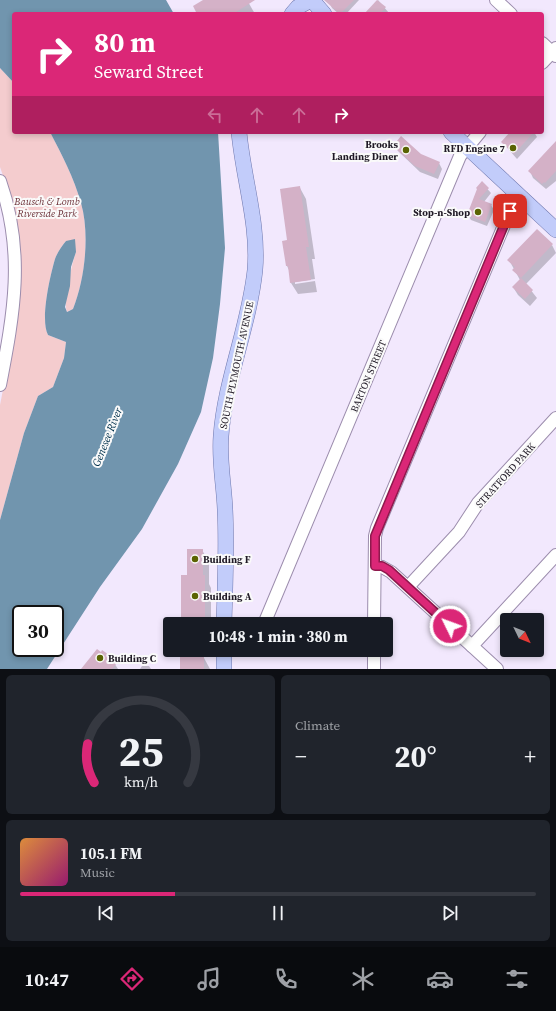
<!DOCTYPE html>
<html lang="en">
<head>
<meta charset="utf-8">
<style>
	body { margin:0; font-family:"Source Serif 4",serif; background:#20242c; color:#f1f3f6; height:100vh; display:flex; flex-direction:column; font-size:15px; white-space:nowrap }
	* { box-sizing:border-box; margin:0 }
	p { font-size:13px; color:#9ea1a6 }
	.icon { flex:none; width:22px; height:22px; fill:none; stroke:currentColor; stroke-width:2; stroke-linecap:round; stroke-linejoin:round }
	.map { position:relative; height:669px; overflow:hidden }
	.drawer { display:flex; flex-direction:column; gap:6px; padding:6px; background:#0d0f14; flex:1 }
	.drawer>* { flex:none }
	.top-card { position:absolute; left:12px; top:12px; width:532px; height:122px; border-radius:4px; box-shadow:0 2px 6px #0003; background:#db2777; color:#fff; overflow:hidden }
	.needle { width:26px; rotate:133deg }
	.buttons { position:absolute; left:500px; top:613px; display:grid; gap:8px }
	.buttons a { display:grid; place-items:center; width:44px; height:44px; border-radius:4px; background:#171b24; box-shadow:0 2px 6px #0003; font-size:20px }
	.speed { position:absolute; left:12px; top:605px; display:flex; gap:8px; font-size:20px; font-weight:700; text-align:center }
	.speed>* { display:grid; place-content:center; width:52px; height:52px; border-radius:50%; background:#171b24; box-shadow:0 2px 6px #0003; line-height:1 }
	.speed .limit { border:2px solid #111; border-radius:6px; background:#fff; color:#111 }
	.pin { position:absolute; display:grid; place-items:center; width:34px; height:34px; color:#fff; margin:-17px; border-radius:8px; box-shadow:0 2px 6px #0006 }
	.me { position:absolute; width:44px; margin:-22px; rotate:312deg; stroke-linejoin:round; filter:drop-shadow(0 0 3px #0008) }
	.turn { display:flex; align-items:center; gap:14px; height:84px; padding:0 16px; font-size:18px }
	.turn .icon { width:52px; height:52px; stroke-width:2.5 }
	.turn b { display:block; font-size:28px; line-height:34px }
	.lanes { display:flex; align-items:center; height:38px; padding:0 16px; background:#0003; justify-content:center; gap:20px; direction:ltr }
	.lanes .off { opacity:.35 }
	.big { font-size:30px; font-weight:700; line-height:1.1 }
	.drawer .card { flex:1; display:flex; flex-direction:column; justify-content:center; gap:6px; min-width:0; padding:0 14px; border-radius:6px; background:#20242c }
	.drawer .dial { align-items:center; gap:0 }
	.dial svg { height:104px; overflow:visible; fill:none; stroke:#363941; stroke-width:7; stroke-linecap:round; text-anchor:middle }
	.dial text { fill:#f1f3f6; stroke:none }
	.song { display:flex; align-items:center; gap:12px }
	.cover { width:48px; height:48px; border-radius:6px; background:linear-gradient(135deg,hsl(30 70% 55%),hsl(320 70% 35%)) }
	.played { height:4px; border-radius:2px; background:linear-gradient(90deg,#db2777 30%,#363941 30%) }
	.keys { display:flex; justify-content:space-around; direction:ltr }
	.heat { display:flex; justify-content:space-between; align-items:center; font-size:22px; direction:ltr }
	.drawer .tiles { flex:1; display:grid; gap:6px; grid-template-columns:1fr 1fr }
	.card:last-child { grid-column:span 2 }
	.trip { position:absolute; left:163px; top:617px; width:230px; height:40px; border-radius:4px; background:#171b24; box-shadow:0 2px 6px #0003; font-weight:700; line-height:40px; text-align:center }
	.tab-bar { display:flex; height:64px; justify-content:space-around; align-items:center; background:#090b0e; color:#9ea1a6 }
	.tab-bar .icon { width:28px; height:28px }
	.tab-bar .active { color:#db2777 }
	.tab-bar b { font-size:18px; color:#f1f3f6 }
	.map>svg:first-child { display:block }
	.green { fill:#f4ccce }
	.water { fill:#7195ae; fill-rule:evenodd }
	.shadow { fill:#0003 }
	.building { fill:#d4b1c7 }
	.lines { fill:none; stroke-linecap:round; stroke-linejoin:round }
	.minor-casing { stroke:#9c8dad; stroke-width:14 }
	.major-casing { stroke:#6e77ad; stroke-width:16 }
	.minor { stroke:#fff; stroke-width:12 }
	.major { stroke:#c2ccfa; stroke-width:15 }
	.route-casing { stroke:#8e194d; stroke-width:10 }
	.route { stroke:#db2777; stroke-width:7 }
	.poi-dot { fill:#5a6302; stroke:#fafafa; stroke-width:1.5 }
	.labels { text-anchor:middle; stroke-width:4; stroke-linejoin:round; paint-order:stroke }
	.poi-label { font-size:10px; font-weight:bold; fill:#1f1925; stroke:#fafafa; text-anchor:end }
	.park-label { font-size:10px; font-style:italic; fill:#6d3239; stroke:#fafafa }
	.street-label { font-size:10px; fill:#1f1925; stroke:#fafafa }
	.water-label { font-size:11px; font-style:italic; fill:#03334e; stroke:#fafafa }
</style>
</head>
<body>
<div class="map">
<svg width="556" height="669" viewBox="0 0 556 669">
	<rect width="100%" height="100%" fill="#f2e8fd"/>
	<!-- green -->
	<path class="green" d="M0,68L14,83V132H50C62,155 74,178 81,203C90,234 85,279 73,309L67,312C63,303 72,263 76,252L66,241C62,246 57,253 55,259C50,276 40,320 48,335L66,342L64,358L53,387L38,396L24,433L0,520V405L17,318L21,277L20,252L16,222L9,193L0,167Z"/>
	<!-- water -->
	<g class="water">
		<path d="M0,0H166L174,14H14V83L0,68Z"/>
		<path d="M50,132H218L225,248L220,304L213,358L201,412L178,464L142,529L100,587L47,669H0V520L24,433L38,396L53,387L64,358L66,342L48,335C40,320 50,276 55,259C57,253 62,246 66,241L75,239L76,252L71,267L70,286L65,307L67,312L73,309C85,279 90,234 81,203C74,178 62,155 50,132ZM21,614H55V648H21Z"/>
	</g>
	<!-- shadow -->
	<g class="shadow">
		<path d="M204,0H247L255,14H197Z"/>
		<path d="M331,0H359L346,14H339L332,8L330,4Z"/>
		<path d="M378,0L389,13L366,14Z"/>
		<path d="M512,132H534L537,137L517,159L502,142Z"/>
		<path d="M556,143V181L546,189L533,178L530,171Z"/>
		<path d="M395,146L439,163L442,169L438,179L420,172L398,151Z"/>
		<path d="M482,183L491,193L484,202L491,205L494,210L487,226L471,220L468,215Z"/>
		<path d="M300,188L306,199L315,259H312L315,279L295,282V284L315,281L317,292L298,294L291,283L290,272L287,266L283,242L288,241Z"/>
		<path d="M552,245L556,253L526,284L537,298L530,306L518,295L513,287L520,280L509,260Z"/>
		<path d="M202,550L209,562V584L211,588V624H182L188,576Z"/>
		<path d="M111,658L118,669H82Z"/>
		<path d="M204,658L210,669H181Z"/>
		<path d="M142,666H149L151,669H140Z"/>
	</g>
	<!-- building -->
	<g class="building">
		<path d="M203,0H255L233,14H197L193,6Z"/>
		<path d="M324,0H354L340,14Z"/>
		<path d="M377,0L386,7L380,14H364Z"/>
		<path d="M510,132H534L514,154L501,142Z"/>
		<path d="M401,136L421,154L440,162L434,174L415,166L393,146Z"/>
		<path d="M556,141V171L545,183L544,182L542,184L528,171Z"/>
		<path d="M482,181L489,188L479,199L492,204L485,222L467,215L477,189L476,188Z"/>
		<path d="M300,186L309,247H306L311,280L290,283L288,266H286L282,241L287,240L280,189Z"/>
		<path d="M537,229L553,244L521,278L512,270L515,267L507,260Z"/>
		<path d="M521,278L533,290L525,299L512,287Z"/>
		<path d="M187,549H203V575H205V624H181V575H187Z"/>
		<path d="M97,649L101,652L102,650L112,657L110,659L116,664L112,669H81Z"/>
		<rect x="180" y="657" width="24" height="12"/>
	</g>
	<g class="lines">
		<defs>
			<g id="minor">
				<path d="M496,0L511,14"/>
				<path d="M542,43L556,56"/>
				<path d="M542,63L556,48"/>
				<path d="M0,181C25,252 14,313 0,385"/>
				<path d="M375,566L382,567L391,572L497,669"/>
				<path d="M408,587L459,532L478,503L556,418"/>
				<path d="M264,624L460,156L480,132"/>
				<path d="M374,624L375,536L377,528L510,211L520,197"/>
				<path d="M472,646L556,555"/>
				<path d="M374,669V650"/>
			</g>
			<g id="major">
				<path d="M312,0L324,14"/>
				<path d="M292,14L298,7L311,0"/>
				<path d="M451,132L556,230"/>
				<path d="M224,624C225,586 227,547 225,509C224,485 219,461 221,436C225,380 249,327 255,270C259,225 243,177 239,132"/>
				<path d="M224,669V650"/>
			</g>
		</defs>
		<!-- minor casing -->
		<use href="#minor" class="minor-casing"/>
		<!-- major casing -->
		<use href="#major" class="major-casing"/>
		<!-- minor -->
		<use href="#minor" class="minor"/>
		<!-- major -->
		<use href="#major" class="major"/>
	</g>
	<g class="lines">
		<defs>
			<path id="route" d="M450,626L389,570L382,566H375V536L510,211"/>
		</defs>
		<!-- route casing -->
		<use href="#route" class="route-casing"/>
		<!-- route -->
		<use href="#route" class="route"/>
	</g>
	<!-- markers -->
	<g class="poi-dot">
		<circle cx="513" cy="148" r="4"/>
		<circle cx="406" cy="150" r="4"/>
		<circle cx="478" cy="212" r="4"/>
		<circle cx="195" cy="559" r="4"/>
		<circle cx="195" cy="596" r="4"/>
		<circle cx="100" cy="658" r="4"/>
	</g>
	<g class="labels">
		<!-- poi labels -->
		<g class="poi-label">
			<text x="398" y="148">Brooks<tspan x="398" dy="12">Landing Diner</tspan></text>
			<text x="505" y="152">RFD Engine 7</text>
			<text x="470" y="216">Stop-n-Shop</text>
			<text x="203" y="563" text-anchor="start">Building F</text>
			<text x="203" y="600" text-anchor="start">Building A</text>
			<text x="108" y="662" text-anchor="start">Building C</text>
		</g>
		<!-- park labels -->
		<g class="park-label">
			<text x="47" y="205">Bausch &amp; Lomb<tspan x="47" dy="12">Riverside Park</tspan></text>
		</g>
		<!-- street labels -->
		<g class="street-label">
			<text transform="translate(236 365) rotate(-78)" y="4">SOUTH PLYMOUTH AVENUE</text>
			<text transform="translate(368 376) rotate(-67)" y="4">BARTON STREET</text>
			<text transform="translate(505 475) rotate(-48)" y="4">STRATFORD PARK</text>
		</g>
		<!-- water labels -->
		<g class="water-label">
			<text transform="translate(107 437) rotate(-68)" y="4">Genesee River</text>
		</g>
	</g>
</svg>
<div class="buttons">
<a><svg class="needle" viewBox="-14 -14 28 28"><path d="M0-13l5 13h-10z" fill="#e53935"/><path d="M0 13l5-13h-10z" fill="#9ea1a6"/></svg></a>
</div>
<div class="speed"><div class="limit">30</div></div>
<div class="pin" style="left:510px;top:211px;background:#d93025"><svg class="icon" aria-label="arrive" viewBox="0 0 24 24"><path d="M6 21V4h12l-3 4 3 4H6"/></svg></div>
<svg class="me" style="left:450px;top:626px" viewBox="-20 -20 40 40"><circle r="17" fill="#db2777" stroke="#fff" stroke-width="3"/><path d="M0-11L8 9 0 5-8 9z" fill="#fff"/></svg>
<div class="trip">10:48 · 1 min · 380 m</div>
<div class="top-card">
<div class="turn"><svg class="icon" aria-label="right" viewBox="0 0 24 24"><path d="M7 20v-9h11M14 6l5 5-5 5"/></svg><div><b>80 m</b>Seward Street</div></div>
<div class="lanes"><svg class="icon off" aria-label="left" viewBox="0 0 24 24"><path d="M17 20v-9H6M10 6l-5 5 5 5"/></svg><svg class="icon off" aria-label="ahead" viewBox="0 0 24 24"><path d="M12 20V5M6 11l6-6 6 6"/></svg><svg class="icon off" aria-label="ahead" viewBox="0 0 24 24"><path d="M12 20V5M6 11l6-6 6 6"/></svg><svg class="icon" aria-label="right" viewBox="0 0 24 24"><path d="M7 20v-9h11M14 6l5 5-5 5"/></svg></div>
</div>
</div>
<section class="drawer">
<div class="tiles">
<div class="card dial"><svg viewBox="0 0 100 80">
<path d="M14 69A42 42 0 1 1 86 69"/>
<path d="M14 69A42 42 0 0 1 9 39" stroke="#db2777"/>
<text x="50" y="56" font-size="32" font-weight="700">25</text>
<text x="50" y="72" font-size="11">km/h</text>
</svg></div>
<div class="card"><p>Climate</p>
<div class="heat"><a>−</a><b class="big">20°</b><a>+</a></div>
</div>
<div class="card">
<div class="song"><i class="cover"></i><div><b>105.1 FM</b><p>Music</p></div></div>
<div class="played"></div>
<div class="keys"><svg class="icon" aria-label="previous" viewBox="0 0 24 24"><path d="M18 5L8 12l10 7zM5 5v14"/></svg><svg class="icon" aria-label="pause" viewBox="0 0 24 24"><path d="M8 5v14M16 5v14"/></svg><svg class="icon" aria-label="next" viewBox="0 0 24 24"><path d="M6 5l10 7-10 7zM19 5v14"/></svg></div>
</div>
</div>
</section>
<nav class="tab-bar">
<b>10:47</b>
<svg class="icon active" aria-label="directions" viewBox="0 0 24 24"><path d="M12 3l9 9-9 9-9-9zM9 14v-3h6M13 9l2 2-2 2"/></svg>
<svg class="icon" aria-label="music" viewBox="0 0 24 24"><path d="M9 18V5l10-2v13"/><circle cx="6" cy="18" r="3"/><circle cx="16" cy="16" r="3"/></svg>
<svg class="icon" aria-label="phone" viewBox="0 0 24 24"><path d="M5 4h4l2 5-3 2q2 4 5 5l2-3 5 2v4C11 20 4 13 5 4z"/></svg>
<svg class="icon" aria-label="climate" viewBox="0 0 24 24"><path d="M12 3v18M4 7l16 10M4 17L20 7"/></svg>
<svg class="icon" aria-label="car" viewBox="0 0 24 24"><path d="M5 17H2v-5l4-1 3-4h7l3 4 3 1v5h-3M9 17h6M6 11h13"/><circle cx="7" cy="17" r="2"/><circle cx="17" cy="17" r="2"/></svg>
<svg class="icon" aria-label="filters" viewBox="0 0 24 24"><path d="M4 7h16M4 17h16"/><circle cx="9" cy="7" r="2"/><circle cx="15" cy="17" r="2"/></svg>
</nav>
</body>
</html>
